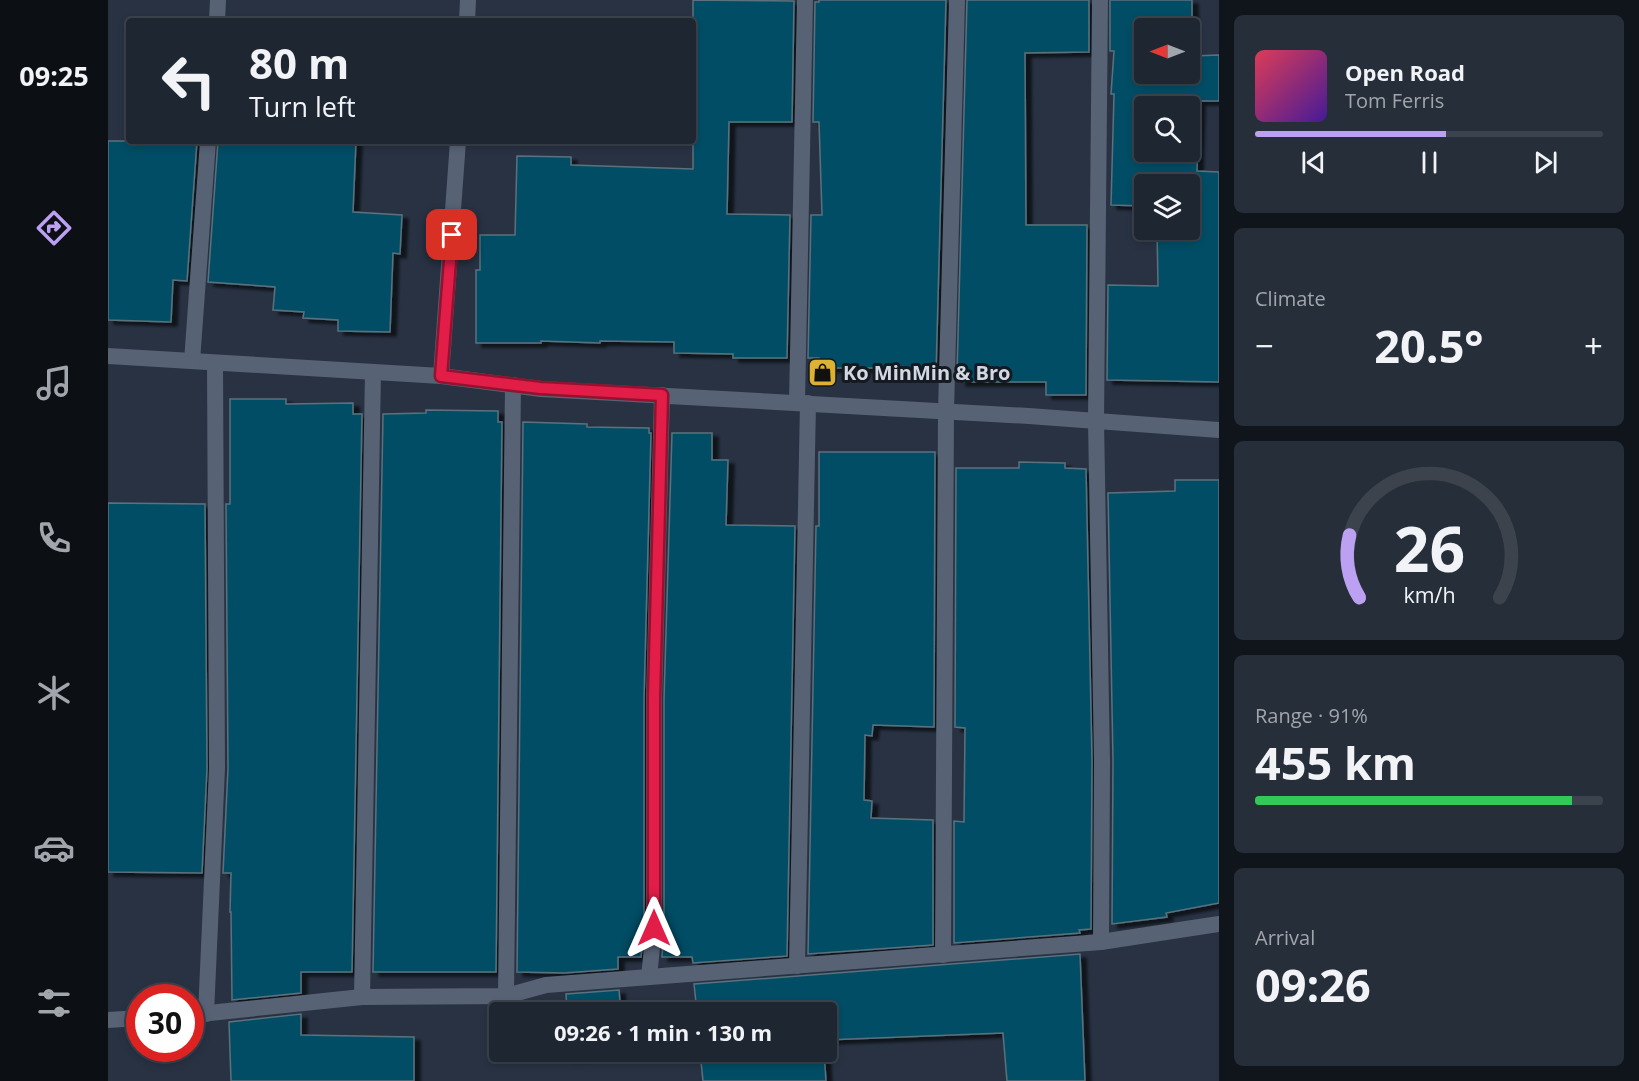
<!DOCTYPE html>
<html lang="en">
<head>
<meta charset="utf-8">
<style>
	body { margin:0; font-family:"Open Sans",sans-serif; background:#262e3a; color:#f1f3f6; height:100vh; display:flex; flex-direction:column; font-size:22px; white-space:nowrap }
	* { box-sizing:border-box; margin:0 }
	p { font-size:20px; color:#a1a5ac }
	.icon { flex:none; width:33px; height:33px; fill:none; stroke:currentColor; stroke-width:2; stroke-linecap:round; stroke-linejoin:round }
	.map { position:relative; flex:1; overflow:hidden }
	.panel { display:flex; flex-direction:column; gap:15px; padding:15px; background:#10151c; width:420px }
	.panel>* { flex:none }
	.guide { position:absolute; left:18px; top:18px; width:570px; height:126px; border-radius:6px; box-shadow:0 3px 9px #0003,0 0 0 2px #3c434d; background:#1e2632; color:#f1f3f6; overflow:hidden }
	.needle { width:39px; rotate:270deg }
	.controls { position:absolute; left:1026px; top:18px; display:grid; gap:12px }
	.controls a { display:grid; place-items:center; width:66px; height:66px; border-radius:6px; background:#1e2632; box-shadow:0 3px 9px #0003,0 0 0 2px #3c434d; font-size:30px }
	.speed { position:absolute; left:18px; top:984px; display:flex; gap:12px; font-size:30px; font-weight:700; text-align:center }
	.speed>* { display:grid; place-content:center; width:78px; height:78px; border-radius:50%; background:#1e2632; box-shadow:0 3px 9px #0003,0 0 0 2px #3c434d; line-height:1 }
	.speed .limit { border:9px solid #d22; background:#fff; color:#111 }
	.pin { position:absolute; display:grid; place-items:center; width:51px; height:51px; color:#fff; margin:-26px; border-radius:12px; box-shadow:0 3px 9px #0006 }
	.me { position:absolute; width:66px; margin:-33px; rotate:0deg; stroke-linejoin:round; filter:drop-shadow(0 0 4px #0008) }
	.turn { display:flex; align-items:center; gap:21px; height:126px; padding:0 24px; font-size:27px }
	.turn .icon { width:78px; height:78px; stroke-width:2.5 }
	.turn b { display:block; font-size:42px; line-height:51px }
	.big { font-size:45px; font-weight:700; line-height:1.1 }
	.panel .tile { flex:1; display:flex; flex-direction:column; justify-content:center; gap:9px; min-width:0; padding:0 21px; border-radius:9px; background:#262e3a }
	.panel .dial { align-items:center; gap:0 }
	.dial svg { height:156px; overflow:visible; fill:none; stroke:#3c434d; stroke-width:7; stroke-linecap:round; text-anchor:middle }
	.dial text { fill:#f1f3f6; stroke:none }
	.song { display:flex; align-items:center; gap:18px }
	.cover { width:72px; height:72px; border-radius:9px; background:linear-gradient(135deg,hsl(350 70% 55%),hsl(260 70% 35%)) }
	.played { height:6px; border-radius:3px; background:linear-gradient(90deg,#bca0f2 55%,#3c434d 55%) }
	.keys { display:flex; justify-content:space-around; direction:ltr }
	.heat { display:flex; justify-content:space-between; align-items:center; font-size:33px; direction:ltr }
	.charge { height:9px; border-radius:4px; background:linear-gradient(90deg,#34c759 91%,#3c434d 0) }
	.trip { position:absolute; left:381px; top:1002px; width:348px; height:60px; border-radius:6px; background:#1e2632; box-shadow:0 3px 9px #0003,0 0 0 2px #3c434d; font-weight:700; line-height:60px; text-align:center }
	main { display:flex; flex:1; min-height:0 }
	.dock { display:flex; flex-direction:column; width:108px; justify-content:space-around; align-items:center; background:#0c0f14; color:#a1a5ac }
	.dock .icon { width:42px; height:42px }
	.dock .current { color:#bca0f2 }
	.dock b { font-size:27px; color:#f1f3f6 }
	.map>svg:first-child { display:block }
	.building { fill:#054d65; stroke:#5a727d; stroke-width:1.5; fill-rule:evenodd; filter:url(#shadow) }
	.lines { fill:none; stroke-linecap:round; stroke-linejoin:round }
	.minor { stroke:#576275; stroke-width:16 }
	.route-casing { stroke:#92132f; stroke-width:15 }
	.route { stroke:#e11d48; stroke-width:10 }
	.labels { text-anchor:middle; stroke-width:6; stroke-linejoin:round; paint-order:stroke }
	.poi-label { font-size:20px; font-weight:bold; fill:#d2d8e3; stroke:#151a21; text-anchor:start }
</style>
</head>
<body>
<main>
<nav class="dock">
<b>09:25</b>
<svg class="icon current" aria-label="directions" viewBox="0 0 24 24"><path d="M12 3l9 9-9 9-9-9zM9 14v-3h6M13 9l2 2-2 2"/></svg>
<svg class="icon" aria-label="music" viewBox="0 0 24 24"><path d="M9 18V5l10-2v13"/><circle cx="6" cy="18" r="3"/><circle cx="16" cy="16" r="3"/></svg>
<svg class="icon" aria-label="phone" viewBox="0 0 24 24"><path d="M5 4h4l2 5-3 2q2 4 5 5l2-3 5 2v4C11 20 4 13 5 4z"/></svg>
<svg class="icon" aria-label="climate" viewBox="0 0 24 24"><path d="M12 3v18M4 7l16 10M4 17L20 7"/></svg>
<svg class="icon" aria-label="car" viewBox="0 0 24 24"><path d="M5 17H2v-5l4-1 3-4h7l3 4 3 1v5h-3M9 17h6M6 11h13"/><circle cx="7" cy="17" r="2"/><circle cx="17" cy="17" r="2"/></svg>
<svg class="icon" aria-label="filters" viewBox="0 0 24 24"><path d="M4 7h16M4 17h16"/><circle cx="9" cy="7" r="2"/><circle cx="15" cy="17" r="2"/></svg>
</nav>
<div class="map">
<svg width="1111" height="1081" viewBox="0 0 1111 1081">
	<defs>
		<filter id="shadow"><feDropShadow dx="6" dy="4" stdDeviation="1.5" flood-color="#0009"/></filter>
	</defs>
	<rect width="100%" height="100%" fill="#283243"/>
	<!-- building -->
	<g class="building">
		<path d="M585,0L686,1L684,122H621L619,214L682,215L679,358H625V354L566,353V342L492,341V343L433,341V343H368V270H372V235H407L409,156L463,157V165L585,169Z"/>
		<path d="M711,0H838L828,374H777V368H711V358H700L703,215H714L711,122H705L707,2H711Z"/>
		<path d="M859,0H981V52L917,53L918,225H979L978,395H938V382H852V374H849Z"/>
		<path d="M1002,0H1084V56L1111,55V101H1091L1089,171L1111,172V382L999,380L1000,285L1050,286L1049,230H1082V184H1036V206L1003,205L1006,94H1003L1006,51H1002ZM1036,28H1082V74H1036ZM1036,106H1082V152H1036Z"/>
		<path d="M0,141H89L79,281L65,280L63,322L0,320Z"/>
		<path d="M110,141H248L245,212L294,215L292,254L285,253L282,332L230,331V320L195,318L196,312L165,310L167,287L100,282Z"/>
		<path d="M122,399H178V404L245,403V414H254L244,972H193V993L124,1000L123,912H122L123,873H115L120,768L118,504H122Z"/>
		<path d="M318,410L390,411V422H394L388,972H265L275,414L318,413Z"/>
		<path d="M415,422L479,424V427L541,428V433H543L536,699V927L533,957H510V969L456,973L409,972Z"/>
		<path d="M564,433H604V460H620L618,525L687,526L679,956L585,963L584,957H554L556,928V699Z"/>
		<path d="M711,452H827L826,727L765,725L764,736L757,735L756,800L764,801L763,818L825,820V945L700,954L708,526H711Z"/>
		<path d="M911,462L957,463V468L978,469L984,761L983,929L971,930L972,933L846,943V821L856,822L857,728L847,727L848,468H911Z"/>
		<path d="M1067,480H1111V903L1058,913L1059,917L1004,924L1005,761L1000,493L1067,491Z"/>
		<path d="M0,503L97,504L99,768L94,873L0,872Z"/>
		<path d="M972,954L977,1081H899L895,1033L718,1040V1012H589L586,984Z"/>
		<path d="M511,990L513,1012H459L458,994Z"/>
		<path d="M193,1014V1035L306,1037V1081H123L121,1022Z"/>
		<path d="M461,1052H515V1056L461,1058Z"/>
		<path d="M592,1052H716L718,1081H595Z"/>
	</g>
	<g class="lines">
		<!-- minor -->
		<g class="minor">
			<path d="M992,0L988,421L994,761L993,942"/>
			<path d="M109,21L110,0"/>
			<path d="M359,21L360,0"/>
			<path d="M0,356L333,376L433,389L921,416L1111,430"/>
			<path d="M84,361L100,141"/>
			<path d="M333,376L350,141"/>
			<path d="M689,403L697,0"/>
			<path d="M835,955L838,411L849,0"/>
			<path d="M689,966L700,403"/>
			<path d="M541,977L546,928V699L554,395"/>
			<path d="M398,996L405,385"/>
			<path d="M254,997L265,372"/>
			<path d="M98,1014L109,768L107,363"/>
			<path d="M82,1015L254,997L398,996L438,985L993,942L1111,924"/>
			<path d="M0,1020L32,1018"/>
		</g>
	</g>
	<g class="lines">
		<defs>
			<path id="route" d="M344,235L333,376L432,388L554,395L546,699V928"/>
		</defs>
		<!-- route casing -->
		<use href="#route" class="route-casing"/>
		<!-- route -->
		<use href="#route" class="route"/>
	</g>
	<!-- icons -->
	<defs>
		<symbol id="shop-square" viewBox="-11 -11 22 22"><rect x="-9" y="-9" width="18" height="18" rx="4" fill="#ddb133" stroke="#151a21"/><path d="M-5-2.5h2.3a2.7 3.5 0 0 1 5.4 0H5L5.5 6h-11ZM-1.5-2.5h3a1.5 2.3 0 0 0-3 0Z" fill="#111"/></symbol>
	</defs>
	<g fill-rule="evenodd">
		<use href="#shop-square" x="698" y="356" width="33" height="33"/>
	</g>
	<g class="labels">
		<!-- poi labels -->
		<g class="poi-label">
			<text x="735" y="380">Ko MinMin &amp; Bro</text>
		</g>
	</g>
</svg>
<div class="controls">
<a><svg class="needle" viewBox="-14 -14 28 28"><path d="M0-13l5 13h-10z" fill="#e53935"/><path d="M0 13l5-13h-10z" fill="#a1a5ac"/></svg></a>
<a><svg class="icon" aria-label="search" viewBox="0 0 24 24"><circle cx="10" cy="10" r="6"/><path d="M15 15l6 6"/></svg></a>
<a><svg class="icon" aria-label="layers" viewBox="0 0 24 24"><path d="M12 4l9 5-9 5-9-5zM3 14l9 5 9-5"/></svg></a>
</div>
<div class="speed"><div class="limit">30</div></div>
<div class="pin" style="left:344px;top:235px;background:#d93025"><svg class="icon" aria-label="arrive" viewBox="0 0 24 24"><path d="M6 21V4h12l-3 4 3 4H6"/></svg></div>
<svg class="me" style="left:546px;top:928px" viewBox="-20 -20 40 40"><path d="M0-17L14 15 0 8-14 15z" fill="#e11d48" stroke="#fff" stroke-width="4"/></svg>
<div class="trip">09:26 · 1 min · 130 m</div>
<div class="guide">
<div class="turn"><svg class="icon" aria-label="left" viewBox="0 0 24 24"><path d="M17 20v-9H6M10 6l-5 5 5 5"/></svg><div><b>80 m</b>Turn left</div></div>
</div>
</div>
<section class="panel">
<div class="tile">
<div class="song"><i class="cover"></i><div><b>Open Road</b><p>Tom Ferris</p></div></div>
<div class="played"></div>
<div class="keys"><svg class="icon" aria-label="previous" viewBox="0 0 24 24"><path d="M18 5L8 12l10 7zM5 5v14"/></svg><svg class="icon" aria-label="pause" viewBox="0 0 24 24"><path d="M8 5v14M16 5v14"/></svg><svg class="icon" aria-label="next" viewBox="0 0 24 24"><path d="M6 5l10 7-10 7zM19 5v14"/></svg></div>
</div>
<div class="tile"><p>Climate</p>
<div class="heat"><a>−</a><b class="big">20.5°</b><a>+</a></div>
</div>
<div class="tile dial"><svg viewBox="0 0 100 80">
<path d="M14 69A42 42 0 1 1 86 69"/>
<path d="M14 69A42 42 0 0 1 9 37" stroke="#bca0f2"/>
<text x="50" y="56" font-size="32" font-weight="700">26</text>
<text x="50" y="72" font-size="11">km/h</text>
</svg></div>
<div class="tile"><p>Range · 91%</p><b class="big">455 km</b><div class="charge"></div></div>
<div class="tile"><p>Arrival</p><b class="big">09:26</b></div>
</section>
</main>
</body>
</html>
